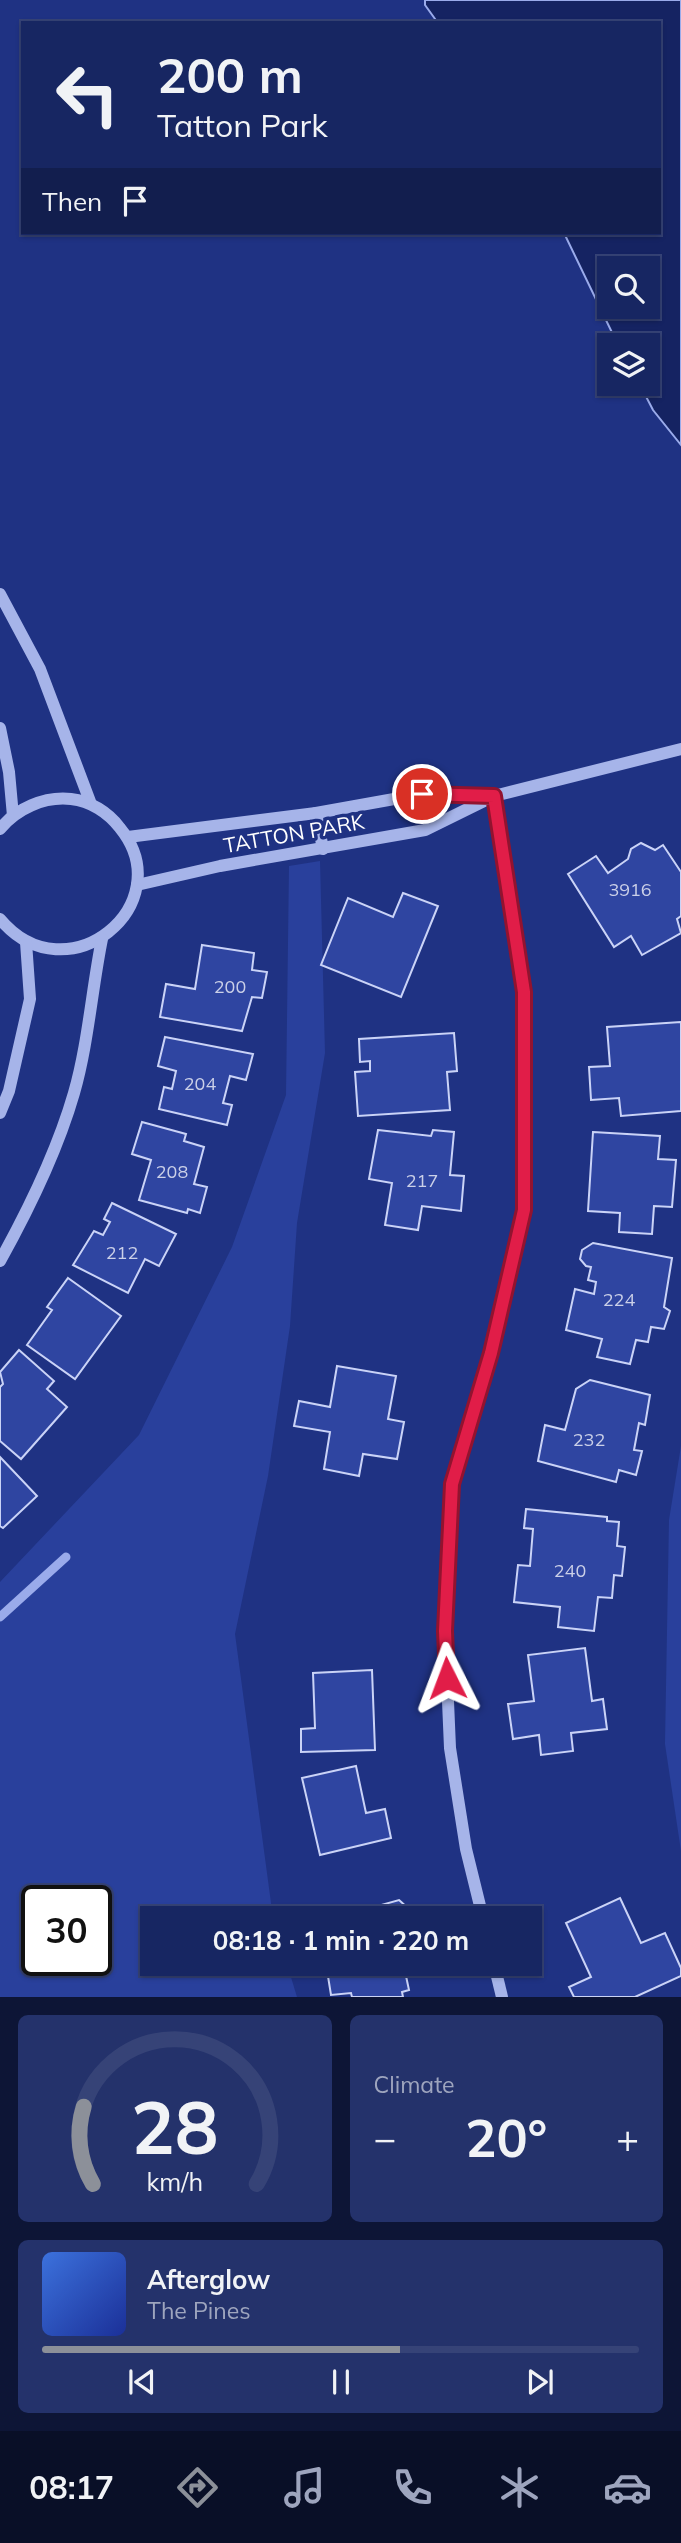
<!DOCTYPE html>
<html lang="en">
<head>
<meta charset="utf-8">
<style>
	body { margin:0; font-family:Mulish,sans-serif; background:#24326b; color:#f1f3f6; height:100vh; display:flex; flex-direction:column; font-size:26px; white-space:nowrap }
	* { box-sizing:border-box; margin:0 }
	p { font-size:23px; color:#9ea5be }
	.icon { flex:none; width:38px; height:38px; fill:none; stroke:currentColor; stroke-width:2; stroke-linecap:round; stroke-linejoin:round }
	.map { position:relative; height:1997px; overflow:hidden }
	.side { display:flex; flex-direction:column; gap:18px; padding:18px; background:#0d1536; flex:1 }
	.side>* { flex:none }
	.guide { position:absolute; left:21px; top:21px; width:640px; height:214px; border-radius:0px; box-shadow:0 2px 5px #0004,0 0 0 2px #364377; background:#172662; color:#f1f3f6; overflow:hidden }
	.fabs { position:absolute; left:597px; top:256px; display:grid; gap:14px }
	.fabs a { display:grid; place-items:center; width:63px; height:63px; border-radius:0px; background:#172662; box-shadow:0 2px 5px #0004,0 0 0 2px #364377; font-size:35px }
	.speed { position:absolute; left:21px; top:1885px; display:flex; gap:14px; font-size:35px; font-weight:700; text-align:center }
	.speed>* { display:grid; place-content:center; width:91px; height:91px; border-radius:50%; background:#172662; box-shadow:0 2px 5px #0004,0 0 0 2px #364377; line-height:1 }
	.speed .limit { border:4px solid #111; border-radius:10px; background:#fff; color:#111 }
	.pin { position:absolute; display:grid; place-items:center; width:60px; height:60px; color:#fff; margin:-30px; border:4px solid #fff; border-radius:50%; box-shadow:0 2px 7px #0007 }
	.me { position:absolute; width:77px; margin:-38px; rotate:357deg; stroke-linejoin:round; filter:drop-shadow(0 0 5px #0008) }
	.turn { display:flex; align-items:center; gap:24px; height:147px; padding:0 21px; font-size:32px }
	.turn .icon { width:91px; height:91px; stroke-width:2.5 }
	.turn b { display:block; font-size:49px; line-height:60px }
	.then { display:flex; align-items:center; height:66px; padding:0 21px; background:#0003; gap:14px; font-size:26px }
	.big { font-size:52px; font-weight:700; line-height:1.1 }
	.side .card { flex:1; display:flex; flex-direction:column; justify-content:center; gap:10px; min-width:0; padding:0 24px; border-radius:10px; background:#24326b }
	.side .dial { align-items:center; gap:0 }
	.dial svg { height:182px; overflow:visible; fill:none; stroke:#364377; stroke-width:7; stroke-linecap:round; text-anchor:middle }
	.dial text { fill:#f1f3f6; stroke:none }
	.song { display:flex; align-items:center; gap:21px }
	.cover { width:84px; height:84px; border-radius:10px; background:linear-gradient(135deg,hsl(220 70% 55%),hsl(230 70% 35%)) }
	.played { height:7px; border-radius:4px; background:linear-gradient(90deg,#8c9099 60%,#364377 60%) }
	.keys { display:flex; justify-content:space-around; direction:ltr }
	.heat { display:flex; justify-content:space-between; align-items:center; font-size:38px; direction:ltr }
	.side .tiles { flex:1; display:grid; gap:18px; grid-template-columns:1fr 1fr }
	.card:last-child { grid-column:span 2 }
	.trip { position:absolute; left:140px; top:1906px; width:402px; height:70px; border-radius:0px; background:#172662; box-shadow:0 2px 5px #0004,0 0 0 2px #364377; font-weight:700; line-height:70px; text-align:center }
	.tab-bar { display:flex; height:112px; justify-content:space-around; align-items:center; background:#090f27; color:#9ea5be }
	.tab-bar .icon { width:49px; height:49px }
	.tab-bar .on { color:#8c9099 }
	.tab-bar b { font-size:32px; color:#f1f3f6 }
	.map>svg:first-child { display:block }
	.green { fill:#29409c; fill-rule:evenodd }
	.water { fill:#152362; stroke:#9aabeb; stroke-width:2; fill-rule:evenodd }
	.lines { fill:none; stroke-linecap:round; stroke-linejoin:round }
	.stream { stroke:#9aabeb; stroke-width:9 }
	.building { fill:#2f45a1; stroke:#cad3f7; stroke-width:2 }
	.minor { stroke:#a6b4e9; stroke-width:12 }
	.route-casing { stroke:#92132f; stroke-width:18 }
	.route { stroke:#e11d48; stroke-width:12 }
	.labels { text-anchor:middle; stroke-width:7; stroke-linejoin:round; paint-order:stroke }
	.number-label { font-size:18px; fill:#cbd0e8 }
	.street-label { font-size:21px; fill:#fff; stroke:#1f3283 }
</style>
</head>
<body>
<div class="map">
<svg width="681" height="1997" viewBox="0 0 681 1997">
	<rect width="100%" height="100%" fill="#1f3283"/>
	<!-- green -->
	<g class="green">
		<path d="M320,861L325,1053L297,1223L290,1326L268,1476L235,1634L273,1918H152V1964H287L297,1997H0V1582L139,1435L232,1247L286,1095L289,866ZM37,1900H96V1960H37Z"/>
		<path d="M681,1446V1851L665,1744L669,1520Z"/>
	</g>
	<!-- water -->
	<path class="water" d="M425,0H681V445L653,410L639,383H648V345H618L564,233H660V23H438L425,5ZM609,268H648V306H609Z"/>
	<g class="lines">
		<!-- stream -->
		<path class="stream" d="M0,1617L66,1557"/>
	</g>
	<!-- building -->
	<g class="building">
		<path d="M641,843L655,850L663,845L681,872V916L677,919L681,933L642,955L631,936L614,947L568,874L596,856L608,873L628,859L631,849Z"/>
		<path d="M403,893L438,906L401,997L321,965L348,898L393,917Z"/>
		<path d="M202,945L254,953L252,970L267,972L262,998L252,997L242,1031L160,1017L166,984L195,989Z"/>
		<path d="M681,1022V1111L621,1116L619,1098L591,1100L589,1067L610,1066L607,1027Z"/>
		<path d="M454,1033L457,1071L447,1072L450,1110L358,1116L355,1072L370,1071V1061L360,1062L359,1039Z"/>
		<path d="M165,1037L253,1054L246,1080L230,1076L223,1103L232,1105L227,1125L159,1109L164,1087L172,1089L176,1071L158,1066Z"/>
		<path d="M142,1122L186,1134L184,1141L204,1147L194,1184L207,1187L200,1213L188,1209L187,1213L139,1200L151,1160L132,1154Z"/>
		<path d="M378,1130L431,1136L433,1130L454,1132L450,1175L464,1176L461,1211L422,1206L418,1230L385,1225L392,1183L369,1179Z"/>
		<path d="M593,1132L660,1136L658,1159L676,1160L672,1207L654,1206L652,1234L619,1232L620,1213L588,1211Z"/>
		<path d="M112,1203L176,1234L159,1266L145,1259L128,1293L73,1265L94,1231L103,1235L110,1222L104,1219Z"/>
		<path d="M593,1243L672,1258L664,1307L670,1311L664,1329L651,1327L648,1342L636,1340L630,1364L597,1357L602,1339L566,1330L575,1289L594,1294L596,1282L588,1280L591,1267L586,1266L580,1259L582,1250Z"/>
		<path d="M68,1278L121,1316L75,1379L27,1345L52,1310L47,1307Z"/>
		<path d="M19,1350L54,1381L47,1389L67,1407L21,1459L0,1441V1387L3,1384L0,1372Z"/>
		<path d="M337,1366L396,1376L388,1419L404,1422L397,1459L363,1454L359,1476L324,1469L330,1432L294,1426L299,1401L330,1407Z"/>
		<path d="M590,1380L650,1395L645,1425L639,1423L634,1450L642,1451L636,1475L619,1470L616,1482L538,1461L545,1425L565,1430L576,1389Z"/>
		<path d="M0,1457L37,1496L3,1528L0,1526Z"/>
		<path d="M526,1509L607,1517V1521L619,1522L617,1546L625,1547L622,1576L614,1575L612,1598L598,1597L594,1631L558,1627L560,1607L514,1602L518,1565L530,1566L533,1529L524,1528Z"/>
		<path d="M585,1648L592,1701L603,1699L607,1729L571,1733L573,1751L541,1755L539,1735L513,1739L508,1704L534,1701L528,1655Z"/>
		<path d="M372,1670L375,1750L301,1752V1729L315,1728L313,1673Z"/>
		<path d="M356,1766L366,1813L385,1809L391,1838L320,1855L302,1778Z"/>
		<path d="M620,1898L641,1943L665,1933L681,1968V1976L635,1997H574L569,1987L591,1977L566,1923Z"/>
		<path d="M399,1900L409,1909L420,1908L422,1918H350L349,1914Z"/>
		<path d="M326,1964H418L421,1974L406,1976L409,1990L402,1992L403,1997H352L351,1993L331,1995Z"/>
	</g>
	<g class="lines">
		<!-- minor -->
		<g class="minor">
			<path d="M0,594L40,669L91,804"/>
			<path d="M0,728L9,772L13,816"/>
			<path d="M316,813L323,849"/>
			<path d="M0,829C16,809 44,796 71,799C90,801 108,812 120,828C182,904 67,999 0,919"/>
			<path d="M128,837L316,813L422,794L490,796"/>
			<path d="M137,885L220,866L425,830L494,796L681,749"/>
			<path d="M0,1113L9,1091L30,999L26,942"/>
			<path d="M0,1261C30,1207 57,1152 74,1093C88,1045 92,988 102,939"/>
			<path d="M483,1918L466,1849L450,1748L445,1631L452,1484L491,1353L524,1211V992L494,796"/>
			<path d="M494,1964L502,1997"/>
		</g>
	</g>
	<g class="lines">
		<defs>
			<path id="route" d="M422,794L494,796L524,992V1210L491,1353L452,1484L445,1631L447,1678"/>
		</defs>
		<!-- route casing -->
		<use href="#route" class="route-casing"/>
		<!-- route -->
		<use href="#route" class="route"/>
	</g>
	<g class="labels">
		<!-- number labels -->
		<g class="number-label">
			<text x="630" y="896">3916</text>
			<text x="230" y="993">200</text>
			<text x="200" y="1090">204</text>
			<text x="172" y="1178">208</text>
			<text x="422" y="1187">217</text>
			<text x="122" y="1259">212</text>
			<text x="619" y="1306">224</text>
			<text x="589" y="1446">232</text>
			<text x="570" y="1577">240</text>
		</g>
		<!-- street labels -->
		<g class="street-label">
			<text transform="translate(294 834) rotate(-10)" y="7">TATTON PARK</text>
		</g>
	</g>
</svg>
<div class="fabs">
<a><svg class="icon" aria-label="search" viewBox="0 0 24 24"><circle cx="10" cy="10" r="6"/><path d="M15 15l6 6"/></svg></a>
<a><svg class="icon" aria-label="layers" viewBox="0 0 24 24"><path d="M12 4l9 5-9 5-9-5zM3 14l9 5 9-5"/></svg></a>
</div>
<div class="speed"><div class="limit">30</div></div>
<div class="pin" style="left:422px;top:794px;background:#d93025"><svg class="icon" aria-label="arrive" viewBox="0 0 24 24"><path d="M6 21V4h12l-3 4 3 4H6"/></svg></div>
<svg class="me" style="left:447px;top:1678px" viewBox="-20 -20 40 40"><path d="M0-17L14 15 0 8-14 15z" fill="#e11d48" stroke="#fff" stroke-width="4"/></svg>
<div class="trip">08:18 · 1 min · 220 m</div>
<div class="guide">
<div class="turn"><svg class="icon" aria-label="left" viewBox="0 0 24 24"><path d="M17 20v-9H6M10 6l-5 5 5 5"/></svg><div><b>200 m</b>Tatton Park</div></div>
<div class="then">Then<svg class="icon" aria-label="arrive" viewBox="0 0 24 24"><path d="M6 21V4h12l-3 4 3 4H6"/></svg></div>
</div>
</div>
<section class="side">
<div class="tiles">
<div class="card dial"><svg viewBox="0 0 100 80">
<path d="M14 69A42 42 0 1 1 86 69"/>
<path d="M14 69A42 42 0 0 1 10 35" stroke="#8c9099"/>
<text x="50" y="56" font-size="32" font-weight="700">28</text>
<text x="50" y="72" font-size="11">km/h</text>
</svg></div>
<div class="card"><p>Climate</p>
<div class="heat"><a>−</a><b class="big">20°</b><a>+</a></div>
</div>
<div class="card">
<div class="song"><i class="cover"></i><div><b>Afterglow</b><p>The Pines</p></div></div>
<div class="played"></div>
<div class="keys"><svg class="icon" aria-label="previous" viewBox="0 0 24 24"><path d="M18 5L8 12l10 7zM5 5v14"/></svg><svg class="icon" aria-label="pause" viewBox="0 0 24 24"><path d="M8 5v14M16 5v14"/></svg><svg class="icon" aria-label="next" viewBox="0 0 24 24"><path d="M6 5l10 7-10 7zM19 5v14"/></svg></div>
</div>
</div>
</section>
<nav class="tab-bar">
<b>08:17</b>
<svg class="icon on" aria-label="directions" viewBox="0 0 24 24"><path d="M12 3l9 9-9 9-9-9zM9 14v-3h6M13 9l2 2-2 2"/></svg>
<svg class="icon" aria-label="music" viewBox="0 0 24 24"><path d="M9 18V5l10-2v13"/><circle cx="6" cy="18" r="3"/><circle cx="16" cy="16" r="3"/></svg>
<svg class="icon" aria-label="phone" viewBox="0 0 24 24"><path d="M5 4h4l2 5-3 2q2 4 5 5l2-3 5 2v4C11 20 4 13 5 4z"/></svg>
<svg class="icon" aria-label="climate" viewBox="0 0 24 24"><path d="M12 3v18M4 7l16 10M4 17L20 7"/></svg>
<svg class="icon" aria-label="car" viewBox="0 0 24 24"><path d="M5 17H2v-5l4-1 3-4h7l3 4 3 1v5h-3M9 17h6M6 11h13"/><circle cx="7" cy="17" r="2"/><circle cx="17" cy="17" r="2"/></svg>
</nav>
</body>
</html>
